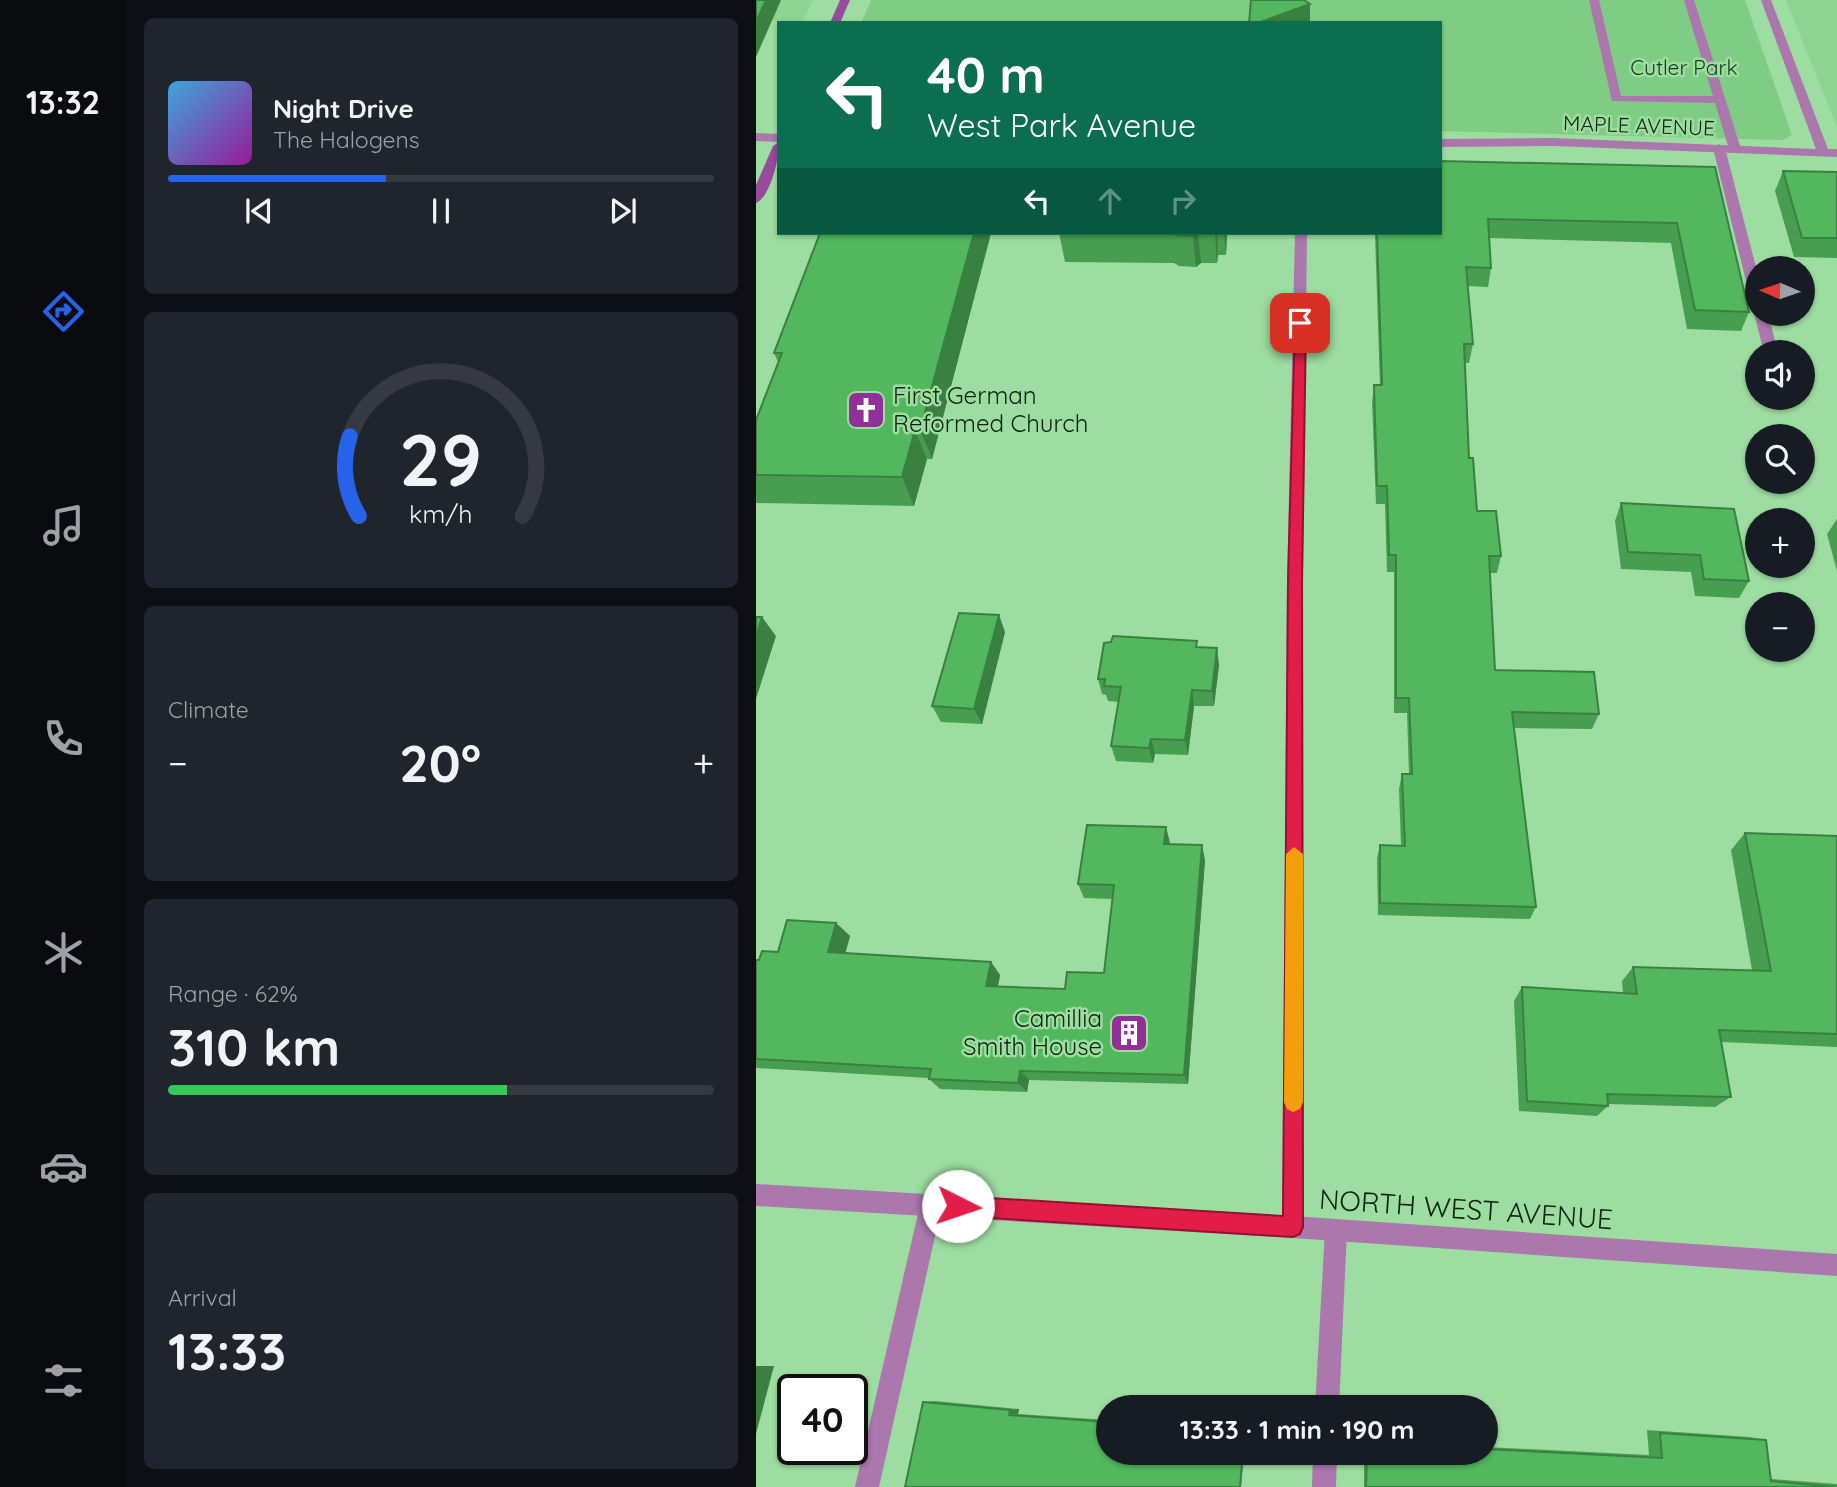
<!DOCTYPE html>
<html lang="en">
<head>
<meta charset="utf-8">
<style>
	body { margin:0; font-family:Quicksand,sans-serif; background:#20242c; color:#f1f3f6; height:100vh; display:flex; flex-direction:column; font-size:26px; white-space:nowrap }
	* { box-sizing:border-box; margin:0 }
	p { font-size:23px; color:#9ea1a6 }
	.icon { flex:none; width:38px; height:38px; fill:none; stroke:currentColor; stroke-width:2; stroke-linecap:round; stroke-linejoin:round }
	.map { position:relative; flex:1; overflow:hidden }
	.side { display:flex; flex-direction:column; gap:18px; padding:18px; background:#0d0f14; width:630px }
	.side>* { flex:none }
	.top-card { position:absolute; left:21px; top:21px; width:665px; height:214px; border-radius:0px; box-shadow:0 2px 5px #0004; background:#0b6e4f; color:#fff; overflow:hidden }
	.needle { width:46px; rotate:272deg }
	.tools { position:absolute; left:989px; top:256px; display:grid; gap:14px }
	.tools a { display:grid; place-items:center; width:70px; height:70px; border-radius:50%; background:#171b24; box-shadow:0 2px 5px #0004; font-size:35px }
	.speed { position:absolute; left:21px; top:1374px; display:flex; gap:14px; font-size:35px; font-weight:700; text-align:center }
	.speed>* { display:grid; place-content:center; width:91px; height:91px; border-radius:50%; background:#171b24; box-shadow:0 2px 5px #0004; line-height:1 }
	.speed .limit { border:4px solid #111; border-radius:10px; background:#fff; color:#111 }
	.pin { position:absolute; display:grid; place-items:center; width:60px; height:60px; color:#fff; margin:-30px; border-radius:14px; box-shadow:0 4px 10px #0006 }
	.me { position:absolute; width:77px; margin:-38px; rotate:94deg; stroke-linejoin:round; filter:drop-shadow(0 0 5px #0008) }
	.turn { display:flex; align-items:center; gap:24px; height:147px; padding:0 35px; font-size:32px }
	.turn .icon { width:91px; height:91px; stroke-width:2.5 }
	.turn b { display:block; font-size:49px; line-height:60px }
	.lanes { display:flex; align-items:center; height:66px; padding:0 35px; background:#0003; justify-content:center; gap:35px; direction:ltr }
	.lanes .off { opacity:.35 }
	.big { font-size:52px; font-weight:700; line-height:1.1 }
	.side .widget { flex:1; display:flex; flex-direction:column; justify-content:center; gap:10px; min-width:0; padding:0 24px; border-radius:10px; background:#20242c }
	.side .dial { align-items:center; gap:0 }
	.dial svg { height:182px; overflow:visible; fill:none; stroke:#363941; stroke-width:7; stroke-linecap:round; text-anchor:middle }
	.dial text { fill:#f1f3f6; stroke:none }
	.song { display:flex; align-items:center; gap:21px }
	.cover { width:84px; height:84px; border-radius:10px; background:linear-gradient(135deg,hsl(200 70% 55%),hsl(300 70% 35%)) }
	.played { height:7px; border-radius:4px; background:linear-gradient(90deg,#2563eb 40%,#363941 40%) }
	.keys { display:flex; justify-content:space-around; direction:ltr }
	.heat { display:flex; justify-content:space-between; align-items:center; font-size:38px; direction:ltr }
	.charge { height:10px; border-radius:5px; background:linear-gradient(90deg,#34c759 62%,#363941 0) }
	.trip { position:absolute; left:340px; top:1395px; width:402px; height:70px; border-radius:35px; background:#171b24; box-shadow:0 2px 5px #0004; font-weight:700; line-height:70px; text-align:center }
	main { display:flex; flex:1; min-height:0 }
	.tabs { display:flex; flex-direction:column; width:126px; justify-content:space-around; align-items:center; background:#090b0e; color:#9ea1a6 }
	.tabs .icon { width:49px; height:49px }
	.tabs .selected { color:#2563eb }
	.tabs b { font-size:32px; color:#f1f3f6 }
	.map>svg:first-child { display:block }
	.built { fill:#8ed492 }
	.green { fill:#7fcd84 }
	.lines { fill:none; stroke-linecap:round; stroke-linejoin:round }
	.service { fill:#ab77ad; fill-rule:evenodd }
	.minor { fill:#ab77ad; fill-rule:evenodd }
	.tertiary { fill:#ab77ad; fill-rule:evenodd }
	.secondary { fill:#984a9c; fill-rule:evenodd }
	.wall { fill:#479e50 }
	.shaded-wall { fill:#3a8141 }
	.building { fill:#53b85d; stroke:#3a8141; stroke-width:2 }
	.route { fill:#e11d48; stroke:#92132f; stroke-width:2 }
	.slow { fill:#f59e0b }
	.labels { text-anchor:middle; stroke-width:5; stroke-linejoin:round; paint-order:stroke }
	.far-park-label { font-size:21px; fill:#133b18; stroke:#9edda1 }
	.far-street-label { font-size:21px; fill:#0b250e; stroke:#9edda1 }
	.poi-label { font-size:24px; fill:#0b250e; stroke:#9edda1; text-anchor:start }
	.near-street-label { font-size:28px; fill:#0b250e; stroke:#9edda1 }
</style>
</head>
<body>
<main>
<nav class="tabs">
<b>13:32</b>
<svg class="icon selected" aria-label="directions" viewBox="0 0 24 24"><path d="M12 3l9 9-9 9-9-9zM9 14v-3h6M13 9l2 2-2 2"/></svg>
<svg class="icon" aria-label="music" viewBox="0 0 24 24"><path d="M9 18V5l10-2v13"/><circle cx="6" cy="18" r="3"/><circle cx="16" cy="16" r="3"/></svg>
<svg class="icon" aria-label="phone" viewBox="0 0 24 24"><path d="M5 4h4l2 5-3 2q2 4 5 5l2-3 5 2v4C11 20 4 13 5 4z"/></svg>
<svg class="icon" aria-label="climate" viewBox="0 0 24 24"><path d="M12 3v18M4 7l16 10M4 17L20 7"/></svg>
<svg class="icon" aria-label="car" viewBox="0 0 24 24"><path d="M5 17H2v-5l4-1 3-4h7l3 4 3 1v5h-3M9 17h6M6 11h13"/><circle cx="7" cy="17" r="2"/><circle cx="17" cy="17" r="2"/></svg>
<svg class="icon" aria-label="filters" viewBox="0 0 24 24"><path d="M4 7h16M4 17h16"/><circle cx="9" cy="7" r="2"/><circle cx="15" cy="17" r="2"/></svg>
</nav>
<section class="side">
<div class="widget">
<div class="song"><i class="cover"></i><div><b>Night Drive</b><p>The Halogens</p></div></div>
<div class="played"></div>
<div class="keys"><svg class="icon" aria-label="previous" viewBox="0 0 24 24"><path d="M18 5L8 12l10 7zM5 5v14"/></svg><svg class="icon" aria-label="pause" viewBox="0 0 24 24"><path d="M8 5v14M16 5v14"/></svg><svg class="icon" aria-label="next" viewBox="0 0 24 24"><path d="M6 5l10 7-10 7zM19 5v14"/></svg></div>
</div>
<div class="widget dial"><svg viewBox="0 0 100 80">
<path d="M14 69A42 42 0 1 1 86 69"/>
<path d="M14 69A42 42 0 0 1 10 34" stroke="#2563eb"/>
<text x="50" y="56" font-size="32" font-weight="700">29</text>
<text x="50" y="72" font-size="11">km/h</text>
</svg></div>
<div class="widget"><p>Climate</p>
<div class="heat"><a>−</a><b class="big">20°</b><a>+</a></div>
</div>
<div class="widget"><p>Range · 62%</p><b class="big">310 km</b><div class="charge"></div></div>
<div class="widget"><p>Arrival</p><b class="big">13:33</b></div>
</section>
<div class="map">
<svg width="1081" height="1487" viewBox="0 0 1081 1487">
	<rect width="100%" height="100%" fill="#9edda1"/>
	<!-- built -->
	<g class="built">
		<path d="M0,0H57L47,21H0Z"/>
		<path d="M1030,0H1081V126L1079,122Z"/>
	</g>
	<!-- green -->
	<path class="green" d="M115,0H989L1036,135L1027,140L684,131V23H105Z"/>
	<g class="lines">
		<!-- service -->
		<g class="service">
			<path d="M833,0H843L865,96H957L928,0H938L985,149L983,152L973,149L959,103L856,101Z"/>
			<path d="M963,144L969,148L1001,271V301L994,297L957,148Z"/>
			<path d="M1001,310V313H1012L1020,345L1018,348H1008L1006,345L998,313Z"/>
		</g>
		<!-- minor -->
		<g class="minor">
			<path d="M1005,0H1015L1072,149H1081V157L797,146L684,147V139L797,138L1060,149Z"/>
			<path d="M0,133L23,134V142L0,141Z"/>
			<path d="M539,233H551L547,581L548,1227L545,1235L537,1238L529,1235L526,1227L531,581Z"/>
			<path d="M175,1194L183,1197L186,1205L123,1487H99L164,1205L167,1197Z"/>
			<path d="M580,1219L588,1222L591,1230L583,1407H559L569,1230L572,1222Z"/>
			<path d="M557,1452H581L580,1487H556Z"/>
		</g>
		<!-- tertiary -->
		<path class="tertiary" d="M0,1184L537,1216L1081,1254V1276L537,1238L0,1206Z"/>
		<!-- secondary -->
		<g class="secondary">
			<path d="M84,0H94L84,23H74Z"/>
			<path d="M23,142C23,158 15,196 0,203V185L17,146Z"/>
		</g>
	</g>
	<!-- wall -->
	<g class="wall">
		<path d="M684,161L959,167L993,312L985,331L931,329L915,243L733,238L735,268L732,287L711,286L717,344L713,363H709L713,458L721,511L745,556L741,573H734L739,670L843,714L836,729L758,728L780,907L774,919L622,915L621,858L624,845L645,846L643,789L646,774H653L651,713H638V572H631L629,504H620L616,403L618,385H624L619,235H612V233H684Z"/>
		<path d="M1027,171L1081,172V258L1038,257L1019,191Z"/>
		<path d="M235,233L176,459H171L158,506L0,503V420L22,362L18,353Z"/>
		<path d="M303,233H471L470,255H462L461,263H445L440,267L423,266L418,263L309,262Z"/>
		<path d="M865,503L993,581L983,598L939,596L935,572L865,569L859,521Z"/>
		<path d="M1081,519V571L1071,534Z"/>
		<path d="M249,632L226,724L185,722L176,706Z"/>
		<path d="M442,647L463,665L458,706H438L432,755L399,754L397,763L360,761L355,746L363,702L352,701L350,695L346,694L342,679Z"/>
		<path d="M410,827L413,844L449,860L432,1084L273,1080L271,1092L184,1089L173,1079V1078L0,1068V960H3L22,952L80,923L94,936L89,954L235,962L244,975L242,986L309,989L348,973L356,899L328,898L322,884Z"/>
		<path d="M989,833L1081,836V1047L965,1042L975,1097L959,1107L852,1104V1106L841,1116L763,1111L758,1001L766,987L867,993L866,981L877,967L996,970L975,850Z"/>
		<path d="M179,1401L263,1409L262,1414L352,1420V1452L167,1402Z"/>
		<path d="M891,1430L993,1437L1010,1440L1015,1479L1081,1484V1487H608V1452H730V1447L893,1455Z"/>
	</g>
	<!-- shaded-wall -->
	<g class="shaded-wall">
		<path d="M10,0H25L0,57V22Z"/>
		<path d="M554,4V23H502Z"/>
		<path d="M218,233H235L176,459L164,430Z"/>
		<path d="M442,233L445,263L440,267L437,236Z"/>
		<path d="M459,233H461L462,255L461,263Z"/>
		<path d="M468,233H471L470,255Z"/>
		<path d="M159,430L171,459L158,506L146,477Z"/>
		<path d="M243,615L249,632L226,724L218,709Z"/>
		<path d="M6,617L20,636L0,699V637Z"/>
		<path d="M461,648L463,665L458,706L456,691Z"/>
		<path d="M436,690L438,706L432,755L429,740Z"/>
		<path d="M395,739L399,754L397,763L393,748Z"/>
		<path d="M410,827L414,843L412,859L408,844Z"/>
		<path d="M446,845L449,860L432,1084L428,1075Z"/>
		<path d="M80,923L94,936L86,965L72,952Z"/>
		<path d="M235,962L244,975L240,998L230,986Z"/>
		<path d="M264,1071L273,1080L271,1092L262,1083Z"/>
		<path d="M0,1366H18L0,1434Z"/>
		<path d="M263,1409L262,1414L253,1415L254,1410Z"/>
		<path d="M487,1452H488L485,1487H484Z"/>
	</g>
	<!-- building -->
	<g class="building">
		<path d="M0,0H10L0,22Z"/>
		<path d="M495,0H548L554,4L502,23H493Z"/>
		<path d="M684,161L959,167L993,312L939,310L921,223L732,219L735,268L710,267L717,344H708L713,458H717L721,511H740L745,556H733L739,670L838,672L843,714L756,712L780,907L624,903V845L649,846L646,774H656L653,698H640V555H633L631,486H621L618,385H626L621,233H684Z"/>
		<path d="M1027,171L1081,172V238H1046Z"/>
		<path d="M64,233H218L164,430H159L146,477L0,475V420L26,353H18Z"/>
		<path d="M416,233H441L437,236L420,235Z"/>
		<path d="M865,503L978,509L993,581L948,579L944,555L872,552Z"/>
		<path d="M203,613L243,615L218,709L176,706Z"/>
		<path d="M0,617H6L0,637Z"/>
		<path d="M357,636L441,641L440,647L461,648L456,691L436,690L429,740L395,739L393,748L355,746L365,687L348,686L349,679H342L348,643L355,642Z"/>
		<path d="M331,825L410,827L408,844L446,845L428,1075L264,1071L262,1083L173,1079L175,1069L0,1059V960H3L6,951L22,952L31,920L80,923L72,952L235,962L230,986L309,989L311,972L348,973L358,885L322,884Z"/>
		<path d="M989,833L1081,836V1034L963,1030L975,1097L851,1094L852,1106L771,1101L766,987L881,994L877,967L1015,971Z"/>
		<path d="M167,1402L254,1410L253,1415L352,1422V1452H487L484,1487H149Z"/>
		<path d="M904,1433L1010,1440L1015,1481L1080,1487H610L611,1452H730V1449L906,1458Z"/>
	</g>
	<!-- route -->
	<path class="route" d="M539,320L550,323L546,581L547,1227L544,1234L537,1237L202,1216L195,1213L193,1206L195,1199L202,1196L527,1216L532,581Z"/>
	<!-- slow -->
	<path class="slow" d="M538,847L547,854V1102L544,1109L537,1112L531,1109L528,1102L530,854Z"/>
	<!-- icons -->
	<defs>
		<symbol id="church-square" viewBox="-11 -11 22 22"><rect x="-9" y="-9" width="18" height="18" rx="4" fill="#913097" stroke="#9edda1"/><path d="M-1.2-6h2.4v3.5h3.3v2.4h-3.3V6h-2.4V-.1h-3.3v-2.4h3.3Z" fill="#fff"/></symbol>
		<symbol id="building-square" viewBox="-11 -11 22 22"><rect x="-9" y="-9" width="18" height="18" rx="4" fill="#913097" stroke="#9edda1"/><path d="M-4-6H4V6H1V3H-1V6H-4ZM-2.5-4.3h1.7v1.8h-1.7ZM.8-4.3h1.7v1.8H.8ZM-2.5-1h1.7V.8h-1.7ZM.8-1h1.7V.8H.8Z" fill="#fff"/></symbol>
	</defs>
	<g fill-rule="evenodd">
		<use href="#church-square" x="88" y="388" width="44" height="44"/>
		<use href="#building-square" x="351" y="1011" width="44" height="44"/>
	</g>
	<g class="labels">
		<!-- far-park labels -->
		<g class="far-park-label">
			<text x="928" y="75">Cutler Park</text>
		</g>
		<!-- far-street labels -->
		<g class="far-street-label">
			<text transform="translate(883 126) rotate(2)" y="7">MAPLE AVENUE</text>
		</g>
		<!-- poi labels -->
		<g class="poi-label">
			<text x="137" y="404">First German<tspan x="137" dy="28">Reformed Church</tspan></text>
			<text x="346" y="1027" text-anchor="end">Camillia<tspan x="346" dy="28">Smith House</tspan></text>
		</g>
		<!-- near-street labels -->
		<g class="near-street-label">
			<text transform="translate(710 1209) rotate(4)" y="10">NORTH WEST AVENUE</text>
		</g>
	</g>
</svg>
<div class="tools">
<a><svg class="needle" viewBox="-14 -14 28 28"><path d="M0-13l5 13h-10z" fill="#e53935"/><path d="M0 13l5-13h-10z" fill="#9ea1a6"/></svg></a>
<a><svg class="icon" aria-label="sound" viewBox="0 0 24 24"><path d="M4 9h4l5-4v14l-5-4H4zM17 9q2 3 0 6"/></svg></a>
<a><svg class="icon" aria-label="search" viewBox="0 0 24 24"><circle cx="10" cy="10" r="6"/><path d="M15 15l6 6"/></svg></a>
<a>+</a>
<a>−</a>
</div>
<div class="speed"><div class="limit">40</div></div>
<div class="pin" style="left:544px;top:323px;background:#d93025"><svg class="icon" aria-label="arrive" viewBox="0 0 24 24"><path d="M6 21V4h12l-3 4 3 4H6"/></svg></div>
<svg class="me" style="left:202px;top:1206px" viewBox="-20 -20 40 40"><circle r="19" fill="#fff"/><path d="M0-13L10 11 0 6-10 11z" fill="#e11d48"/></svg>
<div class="trip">13:33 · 1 min · 190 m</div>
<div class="top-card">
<div class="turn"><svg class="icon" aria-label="left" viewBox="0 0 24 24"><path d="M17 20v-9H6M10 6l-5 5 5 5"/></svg><div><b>40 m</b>West Park Avenue</div></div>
<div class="lanes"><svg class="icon" aria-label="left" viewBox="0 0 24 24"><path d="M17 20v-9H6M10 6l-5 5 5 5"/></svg><svg class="icon off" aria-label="ahead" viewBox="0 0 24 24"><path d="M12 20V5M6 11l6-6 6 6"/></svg><svg class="icon off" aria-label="right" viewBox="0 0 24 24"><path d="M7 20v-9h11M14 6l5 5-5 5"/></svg></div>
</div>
</div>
</main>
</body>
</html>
